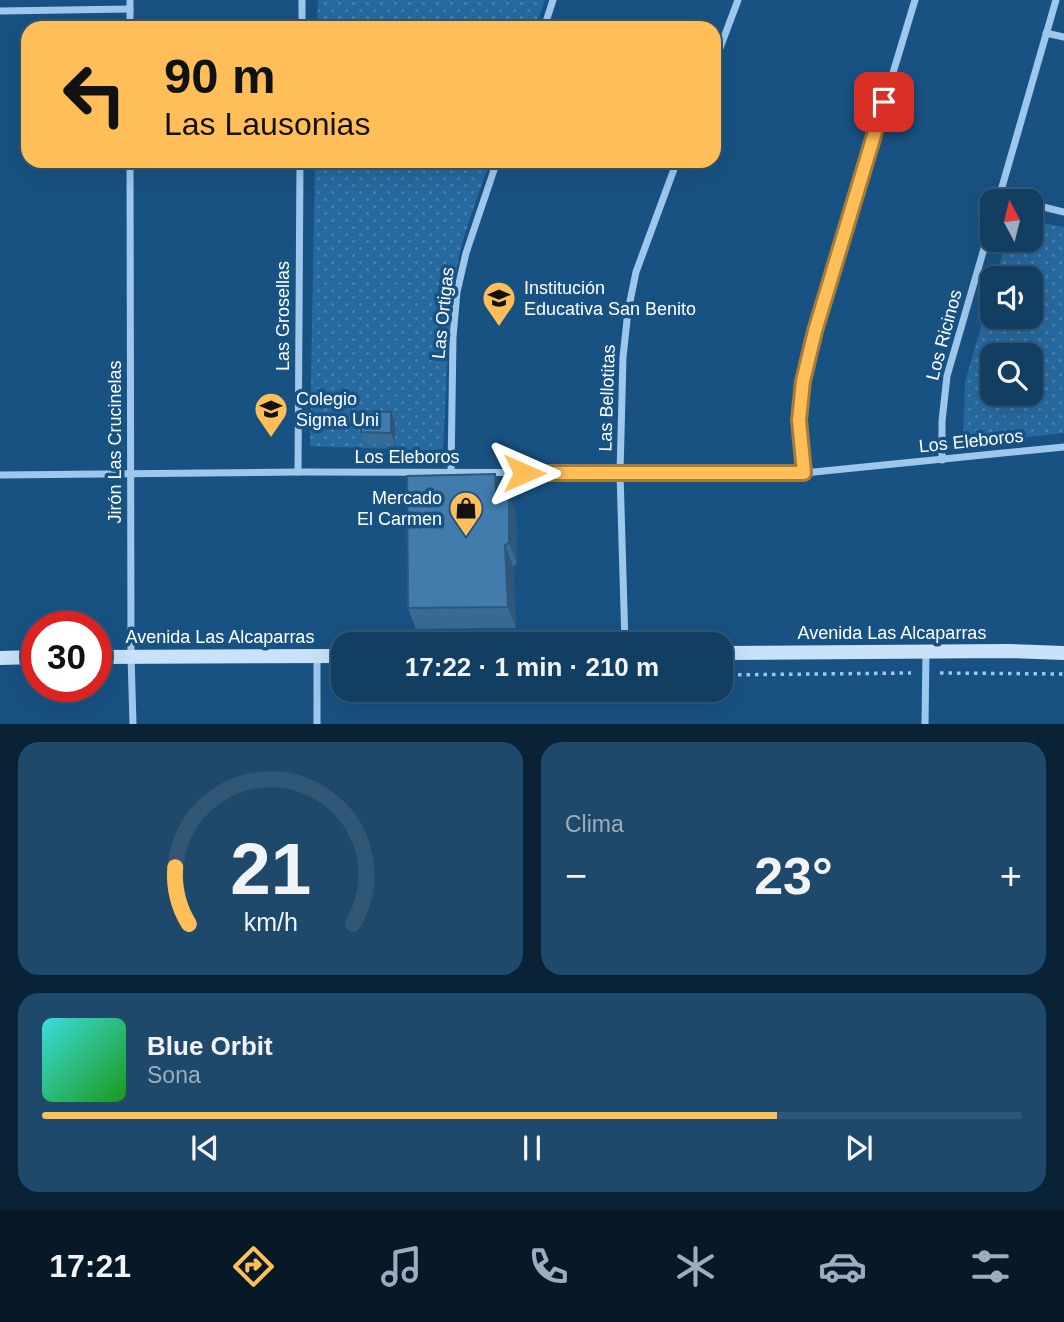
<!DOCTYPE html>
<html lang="es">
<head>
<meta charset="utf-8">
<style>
	body { margin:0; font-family:Arial,sans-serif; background:#1f496b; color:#f1f3f6; height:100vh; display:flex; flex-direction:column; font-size:26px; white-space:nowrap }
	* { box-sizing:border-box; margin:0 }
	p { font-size:23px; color:#9caebe }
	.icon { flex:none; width:38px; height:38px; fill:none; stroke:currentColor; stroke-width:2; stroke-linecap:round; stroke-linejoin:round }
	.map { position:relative; height:724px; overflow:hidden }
	.sheet { display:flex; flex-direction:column; gap:18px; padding:18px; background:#0a2236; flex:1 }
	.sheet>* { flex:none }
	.banner { position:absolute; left:21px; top:21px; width:700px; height:147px; border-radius:21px; box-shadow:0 7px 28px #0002,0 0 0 2px #315777; background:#ffbe57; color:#111; overflow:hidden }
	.needle { width:46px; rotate:353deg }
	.controls { position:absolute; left:980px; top:189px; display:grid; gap:14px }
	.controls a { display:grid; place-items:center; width:63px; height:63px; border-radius:14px; background:#123e62; box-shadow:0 7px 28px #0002,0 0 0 2px #315777; font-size:35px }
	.speed { position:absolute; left:21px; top:611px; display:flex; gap:14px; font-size:35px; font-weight:700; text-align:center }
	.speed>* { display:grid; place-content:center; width:91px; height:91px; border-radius:50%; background:#123e62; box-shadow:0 7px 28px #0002,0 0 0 2px #315777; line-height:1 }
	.speed .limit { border:10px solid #d22; background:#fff; color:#111 }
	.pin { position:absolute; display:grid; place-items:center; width:60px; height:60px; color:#fff; margin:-30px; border-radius:14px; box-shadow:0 4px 10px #0006 }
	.me { position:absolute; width:77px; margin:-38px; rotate:90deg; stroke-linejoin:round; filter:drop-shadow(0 0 5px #0008) }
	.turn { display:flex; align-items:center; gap:24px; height:147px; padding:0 28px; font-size:32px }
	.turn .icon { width:91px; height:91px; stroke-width:2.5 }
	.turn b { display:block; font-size:49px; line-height:60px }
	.big { font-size:52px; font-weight:700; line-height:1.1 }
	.sheet .widget { flex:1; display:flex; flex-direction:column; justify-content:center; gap:10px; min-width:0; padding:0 24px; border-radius:21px; background:#1f496b }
	.sheet .dial { align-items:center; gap:0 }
	.dial svg { height:182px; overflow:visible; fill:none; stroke:#315777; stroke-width:7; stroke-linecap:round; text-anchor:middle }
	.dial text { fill:#f1f3f6; stroke:none }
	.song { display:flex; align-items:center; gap:21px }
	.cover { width:84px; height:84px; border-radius:10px; background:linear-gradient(135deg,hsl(180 70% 55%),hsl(120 70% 35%)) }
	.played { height:7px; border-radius:4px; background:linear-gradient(90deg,#ffbe57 75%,#315777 75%) }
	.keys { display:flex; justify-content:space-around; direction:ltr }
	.heat { display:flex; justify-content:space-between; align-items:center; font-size:38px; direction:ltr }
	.sheet .tiles { flex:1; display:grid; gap:18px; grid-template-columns:1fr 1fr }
	.widget:last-child { grid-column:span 2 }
	.trip { position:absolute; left:331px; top:632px; width:402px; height:70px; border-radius:21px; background:#123e62; box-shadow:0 7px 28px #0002,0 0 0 2px #315777; font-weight:700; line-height:70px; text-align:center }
	.dock { display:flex; height:112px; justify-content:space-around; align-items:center; background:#071927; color:#9caebe }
	.dock .icon { width:49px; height:49px }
	.dock .on { color:#ffbe57 }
	.dock b { font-size:32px; color:#f1f3f6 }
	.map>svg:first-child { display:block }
	.green { fill:url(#green-dots); fill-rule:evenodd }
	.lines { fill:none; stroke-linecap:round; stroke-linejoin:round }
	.path { stroke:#9dc8ec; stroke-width:3.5; stroke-dasharray:3.5 5; stroke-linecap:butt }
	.street { stroke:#9dc8ec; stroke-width:7 }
	.secondary { stroke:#c9e2f9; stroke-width:14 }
	.wall { fill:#386b95 }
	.shaded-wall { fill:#2e5779 }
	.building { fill:#417cad; stroke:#2e5779; stroke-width:2 }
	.route-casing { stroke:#a67c39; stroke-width:18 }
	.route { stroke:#ffbe57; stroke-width:12 }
	.labels { text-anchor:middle; stroke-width:7; stroke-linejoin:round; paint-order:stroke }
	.poi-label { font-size:18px; fill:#fff; stroke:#185283; text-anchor:start }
	.street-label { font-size:18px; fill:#fff; stroke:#185283 }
</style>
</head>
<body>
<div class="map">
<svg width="1064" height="724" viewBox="0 0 1064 724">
	<defs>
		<pattern id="green-dots" width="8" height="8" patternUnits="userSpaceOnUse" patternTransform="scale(1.75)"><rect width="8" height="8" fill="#276aa0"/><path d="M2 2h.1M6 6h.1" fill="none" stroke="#4780ae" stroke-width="1.8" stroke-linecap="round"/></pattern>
	</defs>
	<rect width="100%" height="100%" fill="#185283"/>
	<!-- green -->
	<g class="green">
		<path d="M318,0H545L535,28H317Z"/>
		<path d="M315,161H490C477,200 460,239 455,280C447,336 446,394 443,451L310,446Z"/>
		<path d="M1031,221L1064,227V433L963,444L965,382L992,289V317H1031V278H995L1007,240H1031ZM992,355H1031V394H992Z"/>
	</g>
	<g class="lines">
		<!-- path -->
		<g class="path">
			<path d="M940,673L1064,674"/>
			<path d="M721,675L911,673"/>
			<path d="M331,678H343"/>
		</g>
		<!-- street -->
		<g class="street">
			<path d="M130,0V28"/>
			<path d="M0,11L130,9"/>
			<path d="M302,28V0"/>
			<path d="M544,28L553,0"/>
			<path d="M1046,33L1064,37"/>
			<path d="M714,64L738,0"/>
			<path d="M130,161L131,656L133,724"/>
			<path d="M999,196L1019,201"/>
			<path d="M998,201L1056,0"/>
			<path d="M1031,204L1064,212"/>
			<path d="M942,460V421L947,376L992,221"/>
			<path d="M298,472L300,161"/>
			<path d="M451,473L453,337L457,292L466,253L497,161"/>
			<path d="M804,473L799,420L803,381L815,331L915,0"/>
			<path d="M0,475L298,472L804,473L1064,447"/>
			<path d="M625,644L620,473L623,357L628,311L636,272L677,161"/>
			<path d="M317,724V657"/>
			<path d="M925,724L926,652"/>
		</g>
		<!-- secondary -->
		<g class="secondary">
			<path d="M721,653L1008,651L1064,653"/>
			<path d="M96,657L343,656"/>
			<path d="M0,658L37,657"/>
		</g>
	</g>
	<!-- wall -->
	<g class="wall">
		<path d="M395,423V444H365L361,432Z"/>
		<path d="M495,474L502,491L516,512L517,564L513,566L516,628L416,629L408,608Z"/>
	</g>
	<!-- shaded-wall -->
	<g class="shaded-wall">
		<path d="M391,412L395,423V444L391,433Z"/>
		<path d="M495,474L503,495L496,491Z"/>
		<path d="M509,491L516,512L517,564L509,543Z"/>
		<path d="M505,545L513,566L516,628L508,607Z"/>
	</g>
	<!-- building -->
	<g class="building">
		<path d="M361,411L391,412V433L361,432Z"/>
		<path d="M495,474L496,491H509V543L505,545L508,607L408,608L407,476Z"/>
	</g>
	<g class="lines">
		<defs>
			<path id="route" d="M524,473H804L799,420L803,381L815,331L884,102"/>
		</defs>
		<!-- route casing -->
		<use href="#route" class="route-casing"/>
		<!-- route -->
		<use href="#route" class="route"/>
	</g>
	<!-- icons -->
	<defs>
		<symbol id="school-pin" viewBox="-11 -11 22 30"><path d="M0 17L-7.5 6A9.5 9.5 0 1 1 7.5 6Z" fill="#ffbe57" stroke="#185283"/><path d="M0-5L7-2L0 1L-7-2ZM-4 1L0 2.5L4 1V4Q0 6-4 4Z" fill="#111"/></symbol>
		<symbol id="shop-pin" viewBox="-11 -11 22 30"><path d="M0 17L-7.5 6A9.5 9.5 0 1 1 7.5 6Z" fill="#ffbe57" stroke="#185283"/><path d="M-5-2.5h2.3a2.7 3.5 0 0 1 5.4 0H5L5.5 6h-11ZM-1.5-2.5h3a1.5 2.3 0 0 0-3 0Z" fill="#111"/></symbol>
	</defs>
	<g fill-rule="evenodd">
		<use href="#school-pin" x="480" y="279" width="38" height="52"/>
		<use href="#school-pin" x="252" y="390" width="38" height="52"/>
		<use href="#shop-pin" x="447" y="489" width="38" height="52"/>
	</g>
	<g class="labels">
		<!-- poi labels -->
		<g class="poi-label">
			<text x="524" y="294">Institución<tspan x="524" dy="21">Educativa San Benito</tspan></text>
			<text x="296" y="405">Colegio<tspan x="296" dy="21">Sigma Uni</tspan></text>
			<text x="442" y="504" text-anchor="end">Mercado<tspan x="442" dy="21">El Carmen</tspan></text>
		</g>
		<!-- street labels -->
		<g class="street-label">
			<text transform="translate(443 313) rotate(-84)" y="6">Las Ortigas</text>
			<text transform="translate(283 316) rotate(-90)" y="6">Las Grosellas</text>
			<text transform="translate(944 335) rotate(-75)" y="6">Los Ricinos</text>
			<text transform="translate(607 398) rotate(-88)" y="6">Las Bellotitas</text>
			<text transform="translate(971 441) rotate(-6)" y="6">Los Eleboros</text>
			<text transform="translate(115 442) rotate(-90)" y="6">Jirón Las Crucinelas</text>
			<text x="407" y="463">Los Eleboros</text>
			<text x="892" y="639">Avenida Las Alcaparras</text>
			<text x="220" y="643">Avenida Las Alcaparras</text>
		</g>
	</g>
</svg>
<div class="controls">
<a><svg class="needle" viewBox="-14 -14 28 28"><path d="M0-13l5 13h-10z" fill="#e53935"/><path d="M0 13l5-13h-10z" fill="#9caebe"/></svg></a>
<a><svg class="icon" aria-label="sound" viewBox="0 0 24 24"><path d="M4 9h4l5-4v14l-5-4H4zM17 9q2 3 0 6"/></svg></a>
<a><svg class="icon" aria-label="search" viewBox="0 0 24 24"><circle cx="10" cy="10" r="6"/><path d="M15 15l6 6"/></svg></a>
</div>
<div class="speed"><div class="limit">30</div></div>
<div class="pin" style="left:884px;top:102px;background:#d93025"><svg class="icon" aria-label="arrive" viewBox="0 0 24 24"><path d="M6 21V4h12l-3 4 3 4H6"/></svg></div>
<svg class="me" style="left:524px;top:473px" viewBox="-20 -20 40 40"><path d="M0-17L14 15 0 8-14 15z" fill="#ffbe57" stroke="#fff" stroke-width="4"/></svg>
<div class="trip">17:22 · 1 min · 210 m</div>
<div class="banner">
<div class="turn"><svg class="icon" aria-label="left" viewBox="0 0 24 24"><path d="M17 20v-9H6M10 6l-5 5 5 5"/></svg><div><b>90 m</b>Las Lausonias</div></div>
</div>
</div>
<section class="sheet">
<div class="tiles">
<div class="widget dial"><svg viewBox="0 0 100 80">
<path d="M14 69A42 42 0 1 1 86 69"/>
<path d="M14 69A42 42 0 0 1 8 44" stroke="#ffbe57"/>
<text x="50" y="56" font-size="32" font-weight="700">21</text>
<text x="50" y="72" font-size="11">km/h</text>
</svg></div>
<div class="widget"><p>Clima</p>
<div class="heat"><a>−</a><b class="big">23°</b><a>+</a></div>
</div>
<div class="widget">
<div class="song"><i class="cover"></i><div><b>Blue Orbit</b><p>Sona</p></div></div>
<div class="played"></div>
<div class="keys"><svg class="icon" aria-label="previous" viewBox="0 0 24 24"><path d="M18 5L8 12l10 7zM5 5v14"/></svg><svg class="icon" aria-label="pause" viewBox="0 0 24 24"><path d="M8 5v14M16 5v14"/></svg><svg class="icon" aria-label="next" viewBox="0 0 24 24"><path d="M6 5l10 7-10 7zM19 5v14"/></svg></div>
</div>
</div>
</section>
<nav class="dock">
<b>17:21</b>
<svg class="icon on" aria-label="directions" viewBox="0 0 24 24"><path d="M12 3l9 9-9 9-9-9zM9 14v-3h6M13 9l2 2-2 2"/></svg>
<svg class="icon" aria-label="music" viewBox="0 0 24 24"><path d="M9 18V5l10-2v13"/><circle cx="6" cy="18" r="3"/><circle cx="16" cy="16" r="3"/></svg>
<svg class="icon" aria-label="phone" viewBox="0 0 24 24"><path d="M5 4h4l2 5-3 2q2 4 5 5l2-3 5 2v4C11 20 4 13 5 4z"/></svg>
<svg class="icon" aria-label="climate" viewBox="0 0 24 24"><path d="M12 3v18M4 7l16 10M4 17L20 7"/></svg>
<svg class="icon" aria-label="car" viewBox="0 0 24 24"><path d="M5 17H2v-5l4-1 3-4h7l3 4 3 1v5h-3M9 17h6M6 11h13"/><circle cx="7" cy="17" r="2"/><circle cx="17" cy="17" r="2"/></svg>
<svg class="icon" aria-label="filters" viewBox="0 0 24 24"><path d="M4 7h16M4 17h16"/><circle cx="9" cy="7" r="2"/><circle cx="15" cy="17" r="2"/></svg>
</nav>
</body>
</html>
